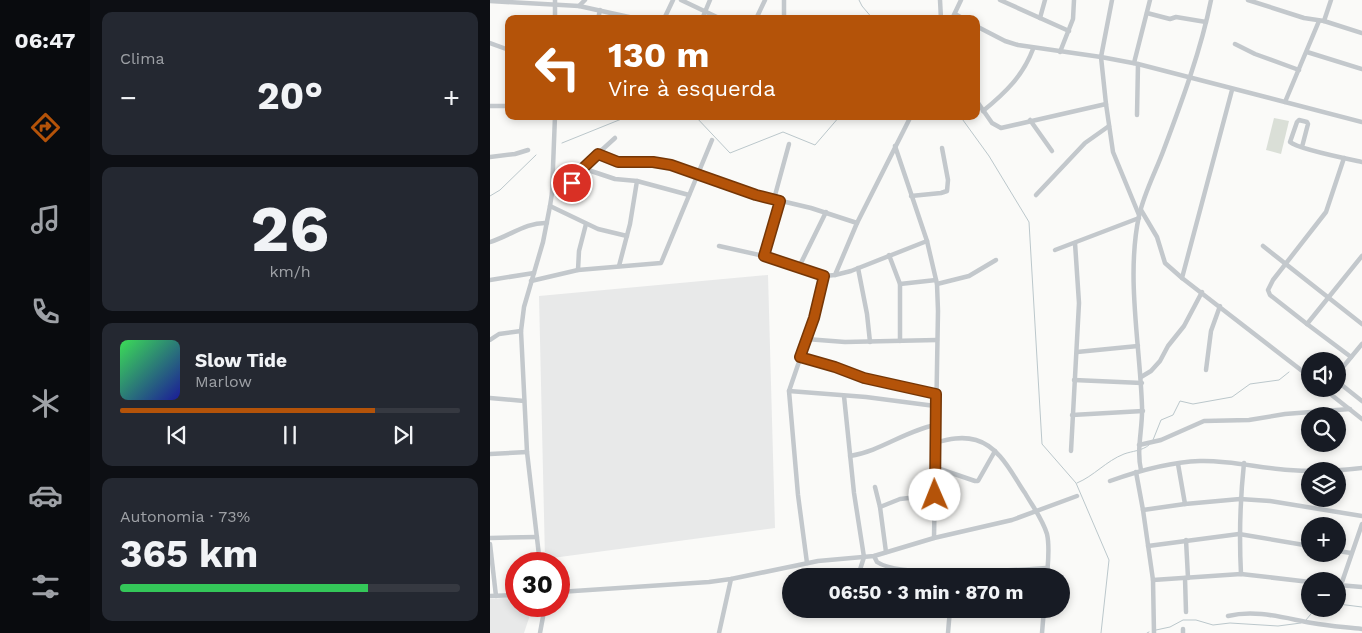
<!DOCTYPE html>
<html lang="pt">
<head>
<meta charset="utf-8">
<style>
	body { margin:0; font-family:"Work Sans",sans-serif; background:#242831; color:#f1f3f6; height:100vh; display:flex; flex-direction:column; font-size:19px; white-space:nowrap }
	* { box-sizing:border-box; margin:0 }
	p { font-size:16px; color:#9ea1a6 }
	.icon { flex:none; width:28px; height:28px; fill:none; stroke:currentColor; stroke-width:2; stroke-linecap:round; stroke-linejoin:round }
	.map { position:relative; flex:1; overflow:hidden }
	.sheet { display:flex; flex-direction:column; gap:12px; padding:12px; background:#0d0f14; width:400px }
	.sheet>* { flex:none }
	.banner { position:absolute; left:15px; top:15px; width:475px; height:105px; border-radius:10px; box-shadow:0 2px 8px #0003; background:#b45309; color:#fff; overflow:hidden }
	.tools { position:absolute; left:811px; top:352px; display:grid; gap:10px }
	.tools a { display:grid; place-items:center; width:45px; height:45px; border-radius:50%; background:#171b24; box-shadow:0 2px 8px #0003; font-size:25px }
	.speed { position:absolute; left:15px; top:552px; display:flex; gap:10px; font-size:25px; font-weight:700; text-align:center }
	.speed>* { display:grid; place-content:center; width:65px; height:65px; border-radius:50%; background:#171b24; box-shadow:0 2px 8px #0003; line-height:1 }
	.speed .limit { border:8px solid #d22; background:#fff; color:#111 }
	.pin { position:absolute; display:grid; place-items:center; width:42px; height:42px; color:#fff; margin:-21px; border:2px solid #fff; border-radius:50%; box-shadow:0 1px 5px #0007 }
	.me { position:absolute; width:55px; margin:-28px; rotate:359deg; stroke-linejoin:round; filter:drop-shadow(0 0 4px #0008) }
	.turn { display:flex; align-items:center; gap:18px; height:105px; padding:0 20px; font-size:22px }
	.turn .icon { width:65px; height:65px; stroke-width:2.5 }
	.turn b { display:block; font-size:35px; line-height:42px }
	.big { font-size:38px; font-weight:700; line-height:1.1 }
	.sheet .tile { flex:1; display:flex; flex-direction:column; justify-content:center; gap:8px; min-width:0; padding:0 18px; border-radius:10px; background:#242831 }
	.sheet .dial { align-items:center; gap:0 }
	.dial b { font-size:65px; line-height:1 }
	.song { display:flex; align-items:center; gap:15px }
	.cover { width:60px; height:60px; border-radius:8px; background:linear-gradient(135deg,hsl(130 70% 55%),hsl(240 70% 35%)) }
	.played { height:5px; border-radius:2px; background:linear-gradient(90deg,#b45309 75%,#363941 75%) }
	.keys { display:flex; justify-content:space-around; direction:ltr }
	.heat { display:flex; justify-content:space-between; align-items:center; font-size:28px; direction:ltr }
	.charge { height:8px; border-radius:4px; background:linear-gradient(90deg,#34c759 73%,#363941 0) }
	.trip { position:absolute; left:292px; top:568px; width:288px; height:50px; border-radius:25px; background:#171b24; box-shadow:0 2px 8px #0003; font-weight:700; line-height:50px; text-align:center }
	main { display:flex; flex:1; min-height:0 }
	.menu { display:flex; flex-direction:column; width:90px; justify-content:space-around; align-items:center; background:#090b0e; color:#9ea1a6 }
	.menu .icon { width:35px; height:35px }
	.menu .on { color:#b45309 }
	.menu b { font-size:22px; color:#f1f3f6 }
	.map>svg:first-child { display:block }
	.built { fill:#e8e9e9 }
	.green { fill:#dadfd7 }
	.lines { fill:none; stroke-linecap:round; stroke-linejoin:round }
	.stream { stroke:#bbc7cb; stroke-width:1 }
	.street { stroke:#c3c8cc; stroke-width:4.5 }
	.route-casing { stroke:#753606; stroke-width:12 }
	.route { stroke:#b45309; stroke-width:9 }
</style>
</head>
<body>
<main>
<nav class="menu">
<b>06:47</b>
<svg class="icon on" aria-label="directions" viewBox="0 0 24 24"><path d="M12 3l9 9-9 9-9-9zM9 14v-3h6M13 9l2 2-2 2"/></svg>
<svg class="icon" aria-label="music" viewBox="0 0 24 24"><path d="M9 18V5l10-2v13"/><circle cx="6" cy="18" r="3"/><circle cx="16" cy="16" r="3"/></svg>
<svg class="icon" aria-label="phone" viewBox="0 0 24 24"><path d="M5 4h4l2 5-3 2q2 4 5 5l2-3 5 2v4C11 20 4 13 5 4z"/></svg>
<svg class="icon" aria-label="climate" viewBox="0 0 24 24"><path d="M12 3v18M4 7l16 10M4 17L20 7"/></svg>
<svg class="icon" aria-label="car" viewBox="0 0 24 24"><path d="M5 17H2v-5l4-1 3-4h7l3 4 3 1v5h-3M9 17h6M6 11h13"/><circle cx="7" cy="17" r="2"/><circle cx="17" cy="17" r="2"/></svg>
<svg class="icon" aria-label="filters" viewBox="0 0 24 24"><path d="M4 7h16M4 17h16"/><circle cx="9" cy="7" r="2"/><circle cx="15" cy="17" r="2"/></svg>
</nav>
<section class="sheet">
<div class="tile"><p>Clima</p>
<div class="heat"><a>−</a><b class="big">20°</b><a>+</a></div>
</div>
<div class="tile dial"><b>26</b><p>km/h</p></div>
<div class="tile">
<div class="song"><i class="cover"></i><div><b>Slow Tide</b><p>Marlow</p></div></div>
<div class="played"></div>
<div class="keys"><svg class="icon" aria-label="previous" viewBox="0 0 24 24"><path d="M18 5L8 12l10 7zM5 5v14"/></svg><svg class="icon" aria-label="pause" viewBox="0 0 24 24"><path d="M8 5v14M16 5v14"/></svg><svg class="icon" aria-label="next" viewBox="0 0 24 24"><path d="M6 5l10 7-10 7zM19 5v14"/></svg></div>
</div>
<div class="tile"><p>Autonomia · 73%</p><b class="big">365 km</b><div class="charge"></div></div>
</section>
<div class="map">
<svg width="872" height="633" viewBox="0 0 872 633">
	<rect width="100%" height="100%" fill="#fafaf8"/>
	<!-- built -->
	<g class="built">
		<path d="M278,275L285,528L55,559L49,296Z"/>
		<path d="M26,597V606H43L34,633H0V599Z"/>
	</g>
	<!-- green -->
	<path class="green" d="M784,118L799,121L791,154L776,150Z"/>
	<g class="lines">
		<!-- stream -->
		<g class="stream">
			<path d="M369,0L372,6L383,19"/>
			<path d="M205,116L240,153L293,132L325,145L350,116"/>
			<path d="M470,116L499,156L539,222L552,444L586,483L619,560L611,633"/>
			<path d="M72,143L139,116"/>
			<path d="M0,196L10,190L46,155"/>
			<path d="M663,440L671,420L683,415L690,401L703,404L742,397L760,384L789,380L799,372"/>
			<path d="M587,483C604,476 616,461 634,454C642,451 652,451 659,445"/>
			<path d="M848,604L872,607"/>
			<path d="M816,620L825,609"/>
			<path d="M666,630L680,627L693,620H706L723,625L740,623L788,626L811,623"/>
			<path d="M657,633L659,632"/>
		</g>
		<!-- street -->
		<g class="street">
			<path d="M191,0L231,19"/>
			<path d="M450,0L451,19"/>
			<path d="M510,0L579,31"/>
			<path d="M622,0L611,57L616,104L623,152L649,215"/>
			<path d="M758,0L814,18L834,21L872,33"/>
			<path d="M0,1L89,6L148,19"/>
			<path d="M89,6L95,0"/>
			<path d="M657,13L680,19L686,17L716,22"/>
			<path d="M465,14L474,19"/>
			<path d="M550,18L555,0"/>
			<path d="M65,19V0"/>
			<path d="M108,19L110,10"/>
			<path d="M174,19L183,0"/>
			<path d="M212,19L220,0"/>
			<path d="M266,19L275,0"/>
			<path d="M294,19V0"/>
			<path d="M462,19L471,0"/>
			<path d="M834,21L841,0"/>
			<path d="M486,26L515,41L528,45L611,57L648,64L872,122"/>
			<path d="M0,43L19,50"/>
			<path d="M745,44L765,54L809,70"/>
			<path d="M570,52L583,19L584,0"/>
			<path d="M817,52L872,69"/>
			<path d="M644,63L660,0"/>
			<path d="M742,90L692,278L820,377"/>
			<path d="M486,100L502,123L511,128L616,104"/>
			<path d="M795,102L829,21"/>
			<path d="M0,106H19"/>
			<path d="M493,111C515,93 533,76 543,49"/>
			<path d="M647,115L648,64"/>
			<path d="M540,120L562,151"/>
			<path d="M405,146L437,241L447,284L448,311L444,538"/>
			<path d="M812,147L818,124L817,122L809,120L807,122L800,142C808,149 858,159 872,162"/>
			<path d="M108,154L125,162H163L181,165L266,195L321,208L367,223"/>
			<path d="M0,157L25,154L38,150"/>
			<path d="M92,168L125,179L147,181L199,195"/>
			<path d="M62,193L78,188L92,168L125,138"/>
			<path d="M546,195L595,143L619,126"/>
			<path d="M421,196L451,193L457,191L458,180L452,148"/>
			<path d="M284,199L299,144"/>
			<path d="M60,206L108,229L137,236"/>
			<path d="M651,210L667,237L675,263L692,278"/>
			<path d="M0,242C20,236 36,222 57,223"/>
			<path d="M229,246L274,256L334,276L345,275L361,271L437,241"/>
			<path d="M773,246L872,324"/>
			<path d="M565,250L649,218"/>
			<path d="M399,255L410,284V341"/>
			<path d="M274,256L290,201"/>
			<path d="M129,266L140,224L147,181"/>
			<path d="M309,267L336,212"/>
			<path d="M368,268L377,314L380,342"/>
			<path d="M88,270L89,251L96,224"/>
			<path d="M345,275L367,223L421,116"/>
			<path d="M0,280L44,273"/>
			<path d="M41,281L88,270L171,263L222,140"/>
			<path d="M410,284L446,280"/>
			<path d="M447,284L479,276L506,260"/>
			<path d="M817,324L780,295L778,290L783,280L836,212L854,158"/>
			<path d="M316,339L355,342L447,340"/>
			<path d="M0,340L9,334L31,331"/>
			<path d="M587,352L648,346"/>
			<path d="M310,357L345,367L374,377L446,394"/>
			<path d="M861,357L817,324L872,256"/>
			<path d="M716,370L721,331L730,306"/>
			<path d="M848,373L872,344"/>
			<path d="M651,377L661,371L670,361L678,346L694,326L712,292"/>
			<path d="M584,380L652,383"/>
			<path d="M848,382L872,401"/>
			<path d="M834,389L872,419"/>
			<path d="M299,391L376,397L445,406"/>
			<path d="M354,396L364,493L374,557L368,576"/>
			<path d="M0,398L34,401"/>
			<path d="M582,415L653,411"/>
			<path d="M444,443C459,439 472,436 486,440C510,447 522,474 535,493C543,507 552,518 557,534C560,547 558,562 557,576"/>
			<path d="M649,445L671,440L714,421L759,420L795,414L860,409"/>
			<path d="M581,451L589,303L585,243"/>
			<path d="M0,454L37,452"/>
			<path d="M360,456C391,451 415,431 445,425"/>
			<path d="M688,464L695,504"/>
			<path d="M444,467L485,481H488L505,451"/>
			<path d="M651,470C646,449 653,428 652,406C650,345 636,276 649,216C654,193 666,171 674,149C692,101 711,50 721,0"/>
			<path d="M646,472L653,510L663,580L664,633"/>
			<path d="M620,481C648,471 681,462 710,461C740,460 769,468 799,470C823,472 848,471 872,468"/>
			<path d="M385,487L390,507L396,552"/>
			<path d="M390,507L410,499L445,495"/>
			<path d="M653,510L695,504L750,499L780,501L872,516"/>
			<path d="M0,538L47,537"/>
			<path d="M696,540L698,578"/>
			<path d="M0,544L6,596"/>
			<path d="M658,546L749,534L820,546"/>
			<path d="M848,551L861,553"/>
			<path d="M384,556L387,562C412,579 523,570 557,568"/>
			<path d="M317,563L308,495L299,391L324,318L334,276"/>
			<path d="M50,564L37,452L31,331L34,307L53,242L60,206L62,193L65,116"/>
			<path d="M751,574C749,536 750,501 754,463"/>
			<path d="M695,578L696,612"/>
			<path d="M663,580L751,574L820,582"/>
			<path d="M848,585L872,587"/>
			<path d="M851,585L872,524"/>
			<path d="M69,592L219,582L241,579L328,561L384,556L444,538L522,520L587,496"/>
			<path d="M0,596L26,595"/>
			<path d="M738,616C766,609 794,618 822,623C838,626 855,627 872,629"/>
			<path d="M693,629V633"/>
			<path d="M50,633L55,606"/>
			<path d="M229,633L241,579"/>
			<path d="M458,633L460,609"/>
			<path d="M552,633L554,609"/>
		</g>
	</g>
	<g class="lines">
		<defs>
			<path id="route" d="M82,183L90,171L108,154L128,162H163L181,165L266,195L290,201L274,256L334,276L324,318L310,357L345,367L374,378L446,394L445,495"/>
		</defs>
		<!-- route casing -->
		<use href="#route" class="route-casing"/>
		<!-- route -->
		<use href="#route" class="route"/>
	</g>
</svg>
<div class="tools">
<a><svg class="icon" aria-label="sound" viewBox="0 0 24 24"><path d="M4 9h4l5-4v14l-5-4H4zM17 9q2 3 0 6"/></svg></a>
<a><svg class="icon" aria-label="search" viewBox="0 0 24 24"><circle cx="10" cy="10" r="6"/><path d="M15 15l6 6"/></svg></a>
<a><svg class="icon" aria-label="layers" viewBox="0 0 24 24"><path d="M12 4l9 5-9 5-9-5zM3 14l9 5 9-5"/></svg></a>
<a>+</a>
<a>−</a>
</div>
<div class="speed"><div class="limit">30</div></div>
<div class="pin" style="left:82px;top:183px;background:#d93025"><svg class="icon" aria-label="arrive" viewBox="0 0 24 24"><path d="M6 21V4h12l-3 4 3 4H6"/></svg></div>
<svg class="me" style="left:445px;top:495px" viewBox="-20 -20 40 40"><circle r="19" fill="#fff"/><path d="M0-13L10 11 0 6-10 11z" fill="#b45309"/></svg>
<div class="trip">06:50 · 3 min · 870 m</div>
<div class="banner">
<div class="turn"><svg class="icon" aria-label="left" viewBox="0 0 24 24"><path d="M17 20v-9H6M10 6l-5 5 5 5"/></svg><div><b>130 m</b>Vire à esquerda</div></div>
</div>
</div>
</main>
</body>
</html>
